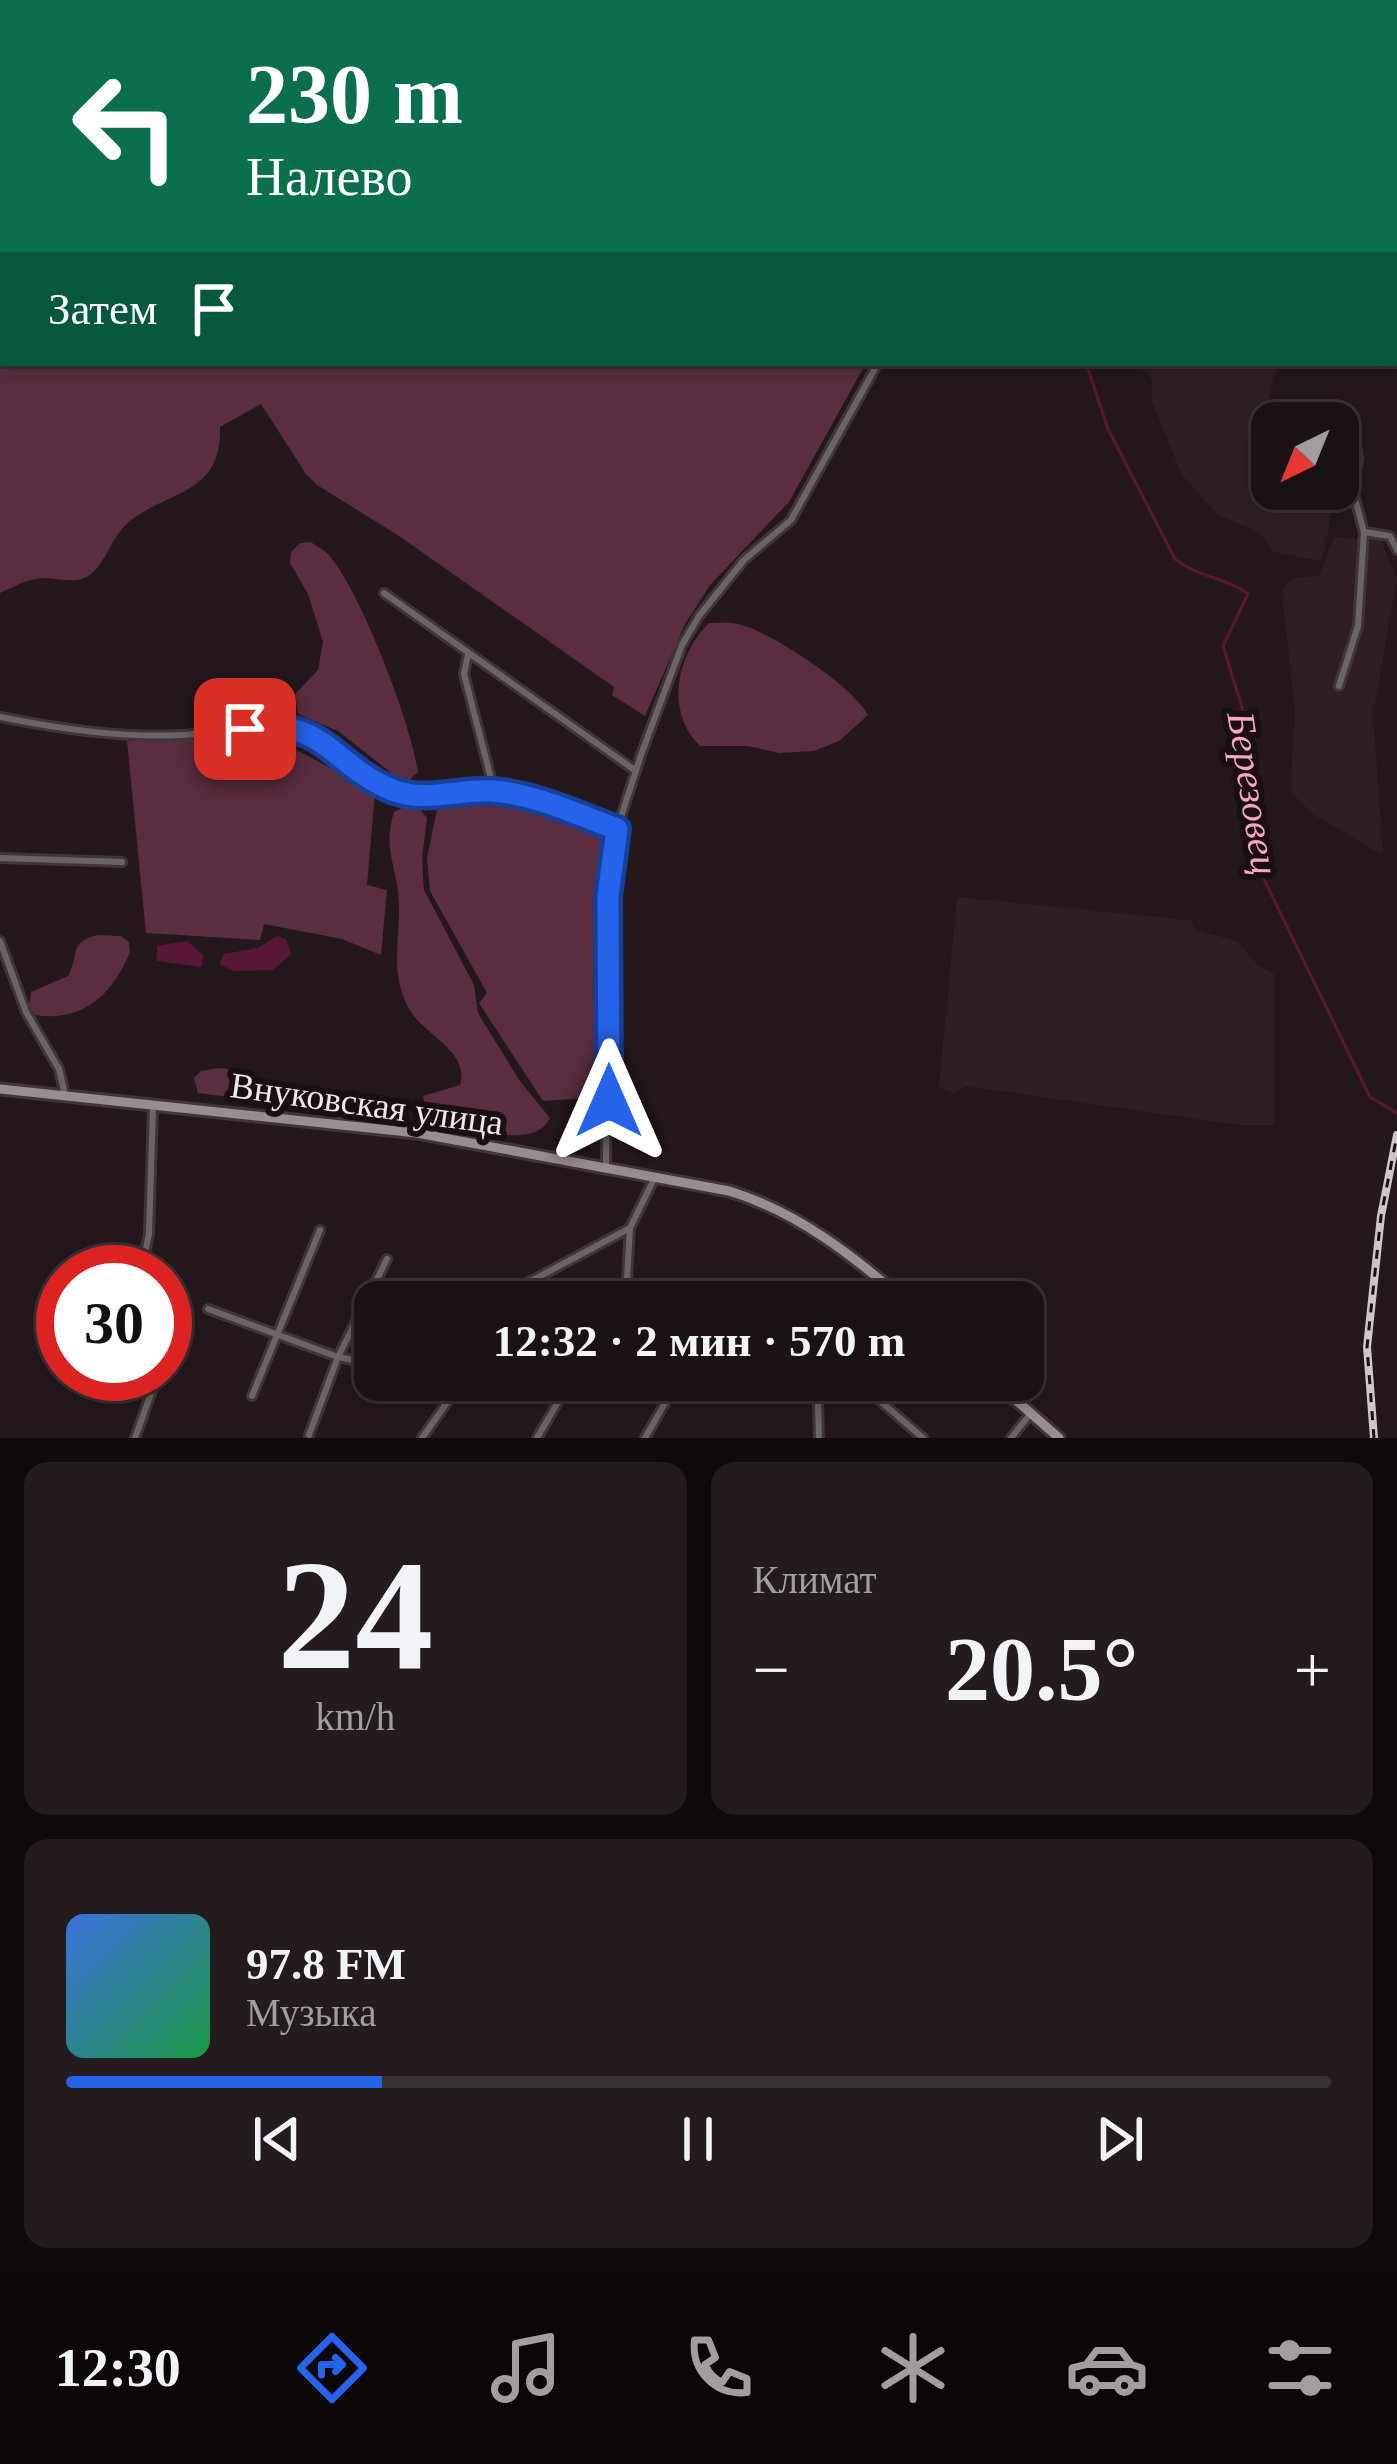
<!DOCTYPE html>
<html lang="ru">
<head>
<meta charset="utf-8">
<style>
	body { margin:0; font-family:"Times New Roman",serif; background:#241b1e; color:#f1f3f6; height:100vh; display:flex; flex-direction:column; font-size:45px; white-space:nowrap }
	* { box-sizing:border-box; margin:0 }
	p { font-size:39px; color:#a09ea0 }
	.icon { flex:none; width:66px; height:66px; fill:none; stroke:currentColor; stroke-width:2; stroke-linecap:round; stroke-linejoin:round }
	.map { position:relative; height:1438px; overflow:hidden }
	.sheet { display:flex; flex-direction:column; gap:24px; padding:24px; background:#0f0a0c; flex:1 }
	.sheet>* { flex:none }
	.top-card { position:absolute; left:0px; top:0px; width:1398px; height:366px; box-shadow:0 6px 18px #0003,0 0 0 3px #393234; background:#0b6e4f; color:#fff; overflow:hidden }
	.needle { width:78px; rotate:223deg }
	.buttons { position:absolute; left:1251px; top:402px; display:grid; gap:24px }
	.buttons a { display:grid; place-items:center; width:108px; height:108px; border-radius:24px; background:#1b1215; box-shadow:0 6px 18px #0003,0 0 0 3px #393234; font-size:60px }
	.speed { position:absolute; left:36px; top:1245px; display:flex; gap:24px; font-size:60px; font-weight:700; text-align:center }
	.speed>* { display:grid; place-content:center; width:156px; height:156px; border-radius:50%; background:#1b1215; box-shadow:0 6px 18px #0003,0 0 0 3px #393234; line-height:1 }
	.speed .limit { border:18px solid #d22; background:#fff; color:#111 }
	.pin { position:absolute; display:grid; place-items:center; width:102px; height:102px; color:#fff; margin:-51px; border-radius:24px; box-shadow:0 6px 18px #0006 }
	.me { position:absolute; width:132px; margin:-66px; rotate:0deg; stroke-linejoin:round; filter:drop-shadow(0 0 9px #0008) }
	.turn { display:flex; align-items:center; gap:42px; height:252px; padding:0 48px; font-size:54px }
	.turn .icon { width:156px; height:156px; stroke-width:2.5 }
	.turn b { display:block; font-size:84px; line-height:102px }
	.then { display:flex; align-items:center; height:114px; padding:0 48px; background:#0003; gap:24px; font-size:45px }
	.big { font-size:90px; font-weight:700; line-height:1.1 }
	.sheet .widget { flex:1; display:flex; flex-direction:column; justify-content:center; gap:18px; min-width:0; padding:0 42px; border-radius:24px; background:#241b1e }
	.sheet .dial { align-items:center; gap:0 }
	.dial b { font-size:156px; line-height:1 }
	.song { display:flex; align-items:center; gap:36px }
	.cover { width:144px; height:144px; border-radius:18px; background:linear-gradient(135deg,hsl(220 70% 55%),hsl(140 70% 35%)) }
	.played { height:12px; border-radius:6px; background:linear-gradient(90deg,#2563eb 25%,#393234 25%) }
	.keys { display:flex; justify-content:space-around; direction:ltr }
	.heat { display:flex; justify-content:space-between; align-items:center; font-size:66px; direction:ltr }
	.sheet .tiles { flex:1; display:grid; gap:24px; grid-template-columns:1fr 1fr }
	.widget:last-child { grid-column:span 2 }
	.trip { position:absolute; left:354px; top:1281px; width:690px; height:120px; border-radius:24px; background:#1b1215; box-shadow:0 6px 18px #0003,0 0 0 3px #393234; font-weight:700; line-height:120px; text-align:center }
	.menu { display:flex; height:192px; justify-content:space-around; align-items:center; background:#0b0708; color:#a09ea0 }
	.menu .icon { width:84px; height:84px }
	.menu .current { color:#2563eb }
	.menu b { font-size:54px; color:#f1f3f6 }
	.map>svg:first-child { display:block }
	.built { fill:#301e25 }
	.green { fill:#5a2e40 }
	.water { fill:#581737 }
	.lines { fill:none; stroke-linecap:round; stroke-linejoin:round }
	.stream { stroke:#581737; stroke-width:3 }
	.street-casing { stroke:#413539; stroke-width:12 }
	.secondary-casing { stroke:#413539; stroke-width:15 }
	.street { stroke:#6b6466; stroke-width:6 }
	.secondary { stroke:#988d91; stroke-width:9 }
	.rail-casing { stroke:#d0c6c9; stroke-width:8 }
	.rail { stroke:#1a0f13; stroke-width:3; stroke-dasharray:9; stroke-linecap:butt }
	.route-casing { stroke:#184099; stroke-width:30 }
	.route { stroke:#2563eb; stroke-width:21 }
	.labels { text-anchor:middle; stroke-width:12; stroke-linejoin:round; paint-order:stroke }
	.street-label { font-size:36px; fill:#f0e7ea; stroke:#1a0f13 }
	.water-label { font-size:39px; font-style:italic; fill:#f8a5c6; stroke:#1a0f13 }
</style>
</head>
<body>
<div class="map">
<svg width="1397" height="1438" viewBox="0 0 1397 1438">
	<rect width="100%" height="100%" fill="#24181c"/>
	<!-- built -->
	<g class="built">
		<path d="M1138,363H1278L1266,410L1272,423V489H1337L1322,561L1274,552L1260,533L1217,514L1182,475L1152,402V380Z"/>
		<path d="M1334,537L1381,540L1397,580L1373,714L1383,851L1378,852L1314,815L1290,791L1295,710L1282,591L1293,578L1319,576Z"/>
		<path d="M957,897L1191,920L1195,930L1237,941L1258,965L1274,974V1125H1239L966,1086L954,1093L939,1087Z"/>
	</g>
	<!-- green -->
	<g class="green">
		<path d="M0,0H1030L3,3V363H866L789,502L710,585L685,624L645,716L612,695L614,687L399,536L317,485L306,474L261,404L220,427C222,494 172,489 130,521C112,535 107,561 91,574C75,587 53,575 35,579C24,581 11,588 0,593Z"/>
		<path d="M311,542C319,548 328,552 333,560C364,602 410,720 418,772L409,780L399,779L338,731L298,714L295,694L318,670L323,642L308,594L290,563L291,552L300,543Z"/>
		<path d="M709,623C718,623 729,622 738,624C770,631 853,686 868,715L839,741L814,751L779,753L748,746H700C665,712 676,656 709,623Z"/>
		<path d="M251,734L276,739L375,792L367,885L387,890L381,955L342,939L264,924L260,940L146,933L127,741Z"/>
		<path d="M490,798L541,809L604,831L601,862V1097L543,1101L479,1003L487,993L430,891L427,858L438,805Z"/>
		<path d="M404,807L419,808L427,818L422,858L424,890L474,985L478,1013L519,1080L550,1118C532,1154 460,1124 428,1116L423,1096L460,1085C470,1049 421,1035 407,1005C390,969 400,941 399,904C398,867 382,850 394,812Z"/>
		<path d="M98,935L121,936L129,942L130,952C113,994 82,1023 35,1015L29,1007L31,992L68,976C80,953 68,942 98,935Z"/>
		<path d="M219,1068L237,1070L257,1085L303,1091L306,1098L299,1106L198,1093L194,1078L201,1071Z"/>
	</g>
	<!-- water -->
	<g class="water">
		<path d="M277,936L286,939L291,954L273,970L233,971L219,964L224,954L258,948Z"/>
		<path d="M187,941L203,955L202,967L157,961V946Z"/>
	</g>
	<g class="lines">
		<!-- stream -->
		<g class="stream">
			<path d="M940,0V3"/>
			<path d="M1086,363L1108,429L1175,559C1198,578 1224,576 1248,594L1223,646L1249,730L1257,865L1370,1097L1397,1113"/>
		</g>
		<defs>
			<g id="street">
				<path d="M1042,3L1043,0"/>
				<path d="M1355,436L1358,459L1352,488L1364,532L1390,536L1397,550"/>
				<path d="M384,593L636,771"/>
				<path d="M468,654L464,674L494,790"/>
				<path d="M1339,686L1358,626L1364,532"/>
				<path d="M0,717C60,729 121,738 183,735C213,733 244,725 274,724C322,724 352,775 393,790C426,802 460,789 494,791C534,795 579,815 617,829"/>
				<path d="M0,858L122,862"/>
				<path d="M0,941L26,1012L59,1069L65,1095"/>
				<path d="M606,1167L607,896L617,829L642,752L682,645L699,616L744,560L791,520L878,363"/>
				<path d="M141,1272L149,1234L153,1107"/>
				<path d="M492,1302L630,1228"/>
				<path d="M615,1302L627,1279L630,1228L655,1177"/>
				<path d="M208,1309L338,1357L375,1364"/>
				<path d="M165,1343V1354"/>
				<path d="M856,1380L923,1438"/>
				<path d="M252,1396L320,1230"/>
				<path d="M309,1435L338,1357L387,1259"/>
				<path d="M135,1438L158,1374"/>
				<path d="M422,1438L463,1380"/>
				<path d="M537,1438L571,1380"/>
				<path d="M645,1438L669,1396"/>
				<path d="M819,1438L818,1402L829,1380"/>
				<path d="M1011,1438L1031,1413"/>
			</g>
			<g id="secondary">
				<path d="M0,1089L417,1133L729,1191C796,1211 854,1256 906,1302"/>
				<path d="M993,1380L1059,1438"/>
			</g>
		</defs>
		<!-- street casing -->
		<use href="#street" class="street-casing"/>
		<!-- secondary casing -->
		<use href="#secondary" class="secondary-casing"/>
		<!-- street -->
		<use href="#street" class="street"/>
		<!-- secondary -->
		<use href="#secondary" class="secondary"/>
		<defs>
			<path id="rail" d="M1374,1438L1367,1347L1381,1216L1397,1135"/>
		</defs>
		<!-- rail casing -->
		<use href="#rail" class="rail-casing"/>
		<!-- rail -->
		<use href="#rail" class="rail"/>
	</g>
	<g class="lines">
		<defs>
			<path id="route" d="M245,729C325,716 331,765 392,790C425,803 460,789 493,791C534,794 579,815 617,829L608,896L609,1101"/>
		</defs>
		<!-- route casing -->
		<use href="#route" class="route-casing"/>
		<!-- route -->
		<use href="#route" class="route"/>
	</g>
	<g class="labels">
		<!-- street labels -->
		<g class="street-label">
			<text transform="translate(367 1103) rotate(8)" y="13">Внуковская улица</text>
		</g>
		<!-- water labels -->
		<g class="water-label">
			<text transform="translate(1254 793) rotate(81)" y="14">Березовец</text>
		</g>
	</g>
</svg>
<div class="buttons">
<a><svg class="needle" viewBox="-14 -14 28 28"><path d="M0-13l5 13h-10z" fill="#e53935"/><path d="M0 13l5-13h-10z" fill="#a09ea0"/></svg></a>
</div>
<div class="speed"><div class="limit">30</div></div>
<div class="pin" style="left:245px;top:729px;background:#d93025"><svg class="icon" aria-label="arrive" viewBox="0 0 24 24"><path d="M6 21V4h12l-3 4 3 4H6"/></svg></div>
<svg class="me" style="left:609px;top:1101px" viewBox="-20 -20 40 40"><path d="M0-17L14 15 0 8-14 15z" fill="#2563eb" stroke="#fff" stroke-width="4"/></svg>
<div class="trip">12:32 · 2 мин · 570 m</div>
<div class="top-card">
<div class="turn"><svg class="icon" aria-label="left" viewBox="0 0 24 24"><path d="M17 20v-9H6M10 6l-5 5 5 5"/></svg><div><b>230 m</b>Налево</div></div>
<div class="then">Затем<svg class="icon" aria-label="arrive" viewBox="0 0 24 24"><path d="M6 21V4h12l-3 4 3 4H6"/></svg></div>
</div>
</div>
<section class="sheet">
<div class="tiles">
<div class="widget dial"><b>24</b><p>km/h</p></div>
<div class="widget"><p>Климат</p>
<div class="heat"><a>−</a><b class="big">20.5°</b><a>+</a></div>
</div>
<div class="widget">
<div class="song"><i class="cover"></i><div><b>97.8 FM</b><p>Музыка</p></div></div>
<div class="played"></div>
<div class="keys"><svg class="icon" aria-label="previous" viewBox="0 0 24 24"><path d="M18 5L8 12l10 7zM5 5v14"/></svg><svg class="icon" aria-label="pause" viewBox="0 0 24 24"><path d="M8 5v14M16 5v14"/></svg><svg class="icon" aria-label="next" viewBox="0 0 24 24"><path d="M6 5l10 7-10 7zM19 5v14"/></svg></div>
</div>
</div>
</section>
<nav class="menu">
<b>12:30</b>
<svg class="icon current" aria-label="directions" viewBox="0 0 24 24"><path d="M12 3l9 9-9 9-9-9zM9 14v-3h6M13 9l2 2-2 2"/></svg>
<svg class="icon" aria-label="music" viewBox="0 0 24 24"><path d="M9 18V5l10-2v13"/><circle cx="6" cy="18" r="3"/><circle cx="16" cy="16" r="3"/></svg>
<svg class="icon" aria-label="phone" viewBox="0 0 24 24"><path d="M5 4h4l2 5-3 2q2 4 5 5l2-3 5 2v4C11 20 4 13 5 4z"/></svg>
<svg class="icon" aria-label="climate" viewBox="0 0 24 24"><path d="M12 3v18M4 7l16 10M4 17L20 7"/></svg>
<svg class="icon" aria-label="car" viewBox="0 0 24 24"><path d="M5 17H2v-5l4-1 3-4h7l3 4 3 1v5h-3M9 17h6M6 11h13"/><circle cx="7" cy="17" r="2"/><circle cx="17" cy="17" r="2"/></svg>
<svg class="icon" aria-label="filters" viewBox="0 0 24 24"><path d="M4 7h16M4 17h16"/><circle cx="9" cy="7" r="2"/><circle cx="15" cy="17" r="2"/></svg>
</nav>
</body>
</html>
